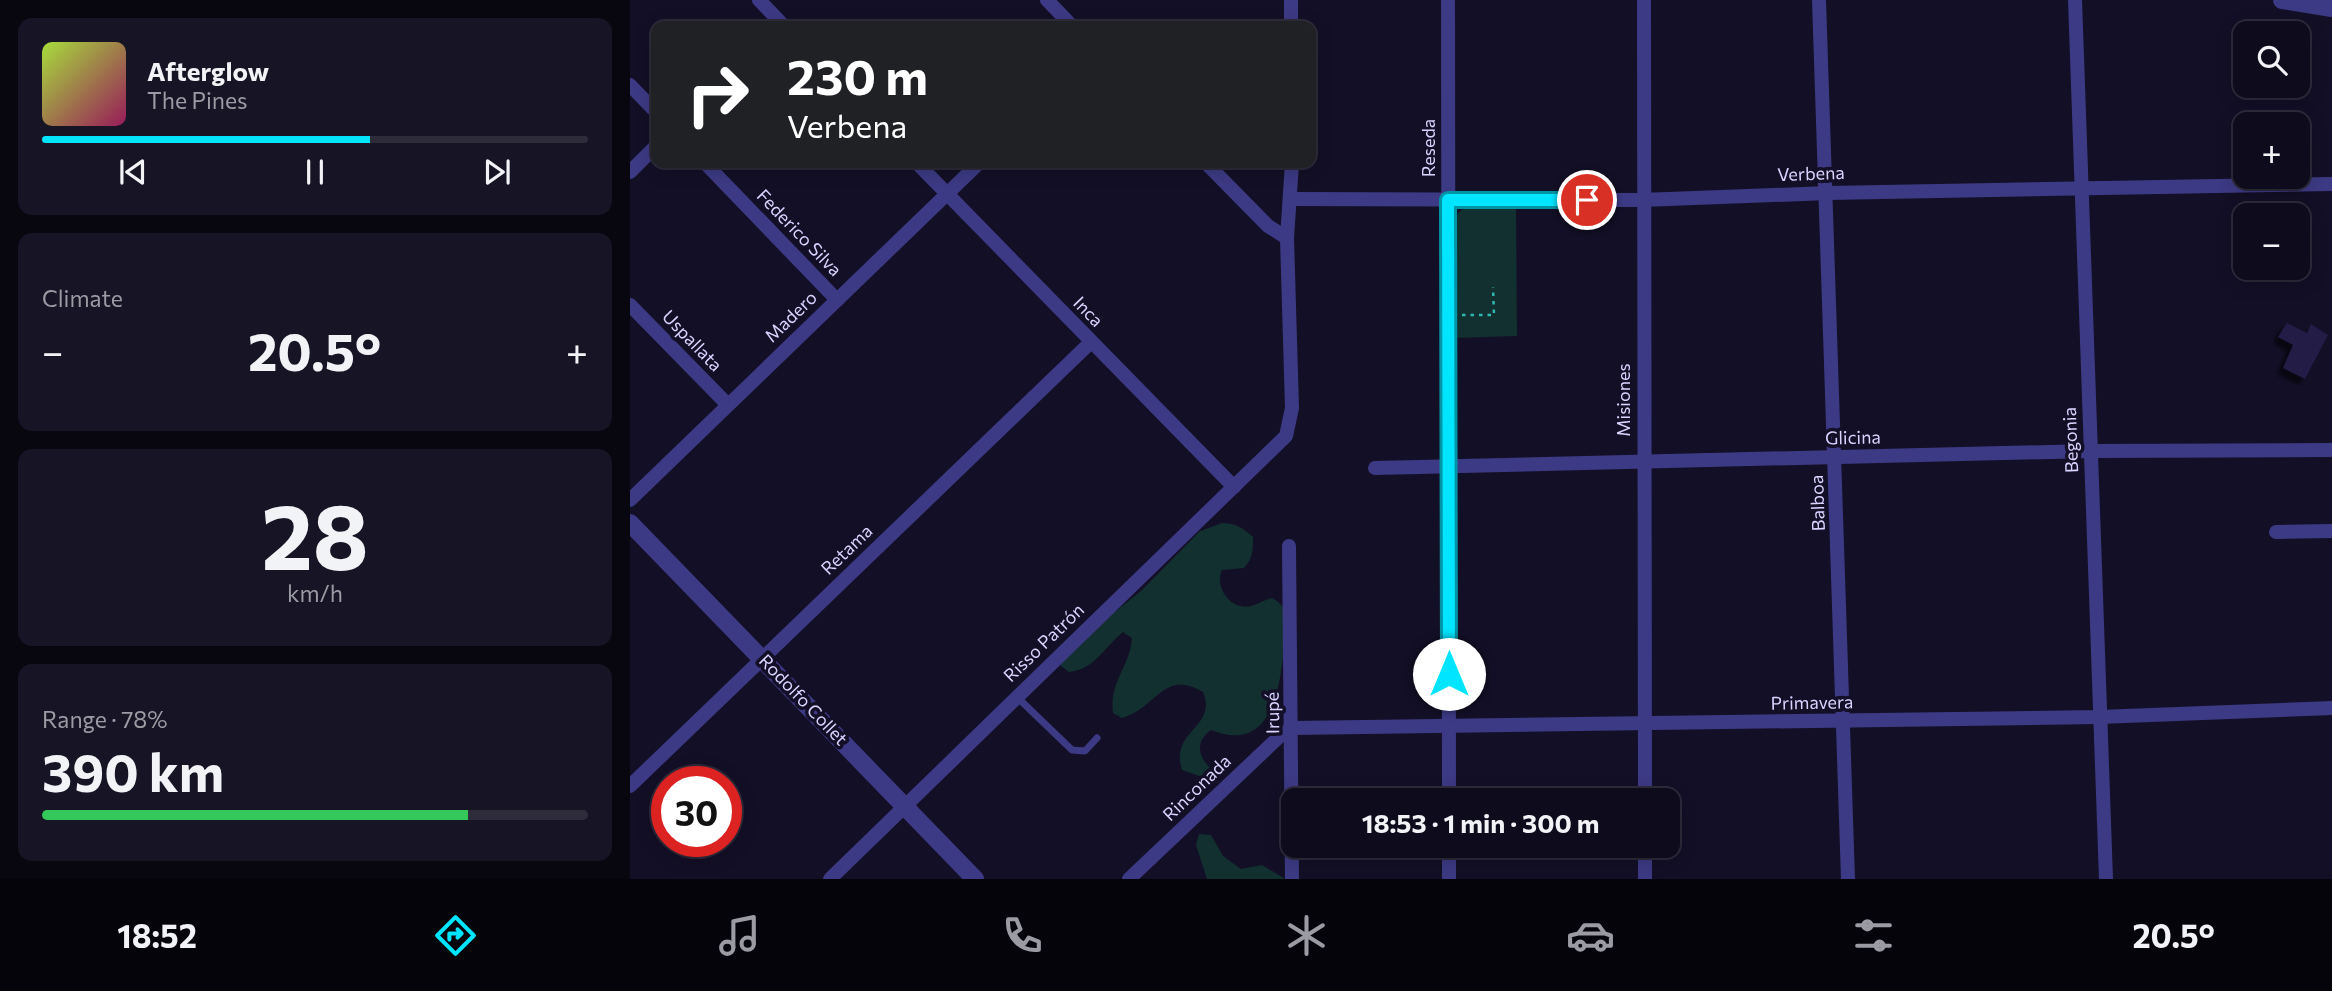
<!DOCTYPE html>
<html lang="en">
<head>
<meta charset="utf-8">
<style>
	body { margin:0; font-family:Commissioner,sans-serif; background:#171425; color:#f1f3f6; height:100vh; display:flex; flex-direction:column; font-size:26px; white-space:nowrap }
	* { box-sizing:border-box; margin:0 }
	p { font-size:23px; color:#9b9ba3 }
	.icon { flex:none; width:38px; height:38px; fill:none; stroke:currentColor; stroke-width:2; stroke-linecap:round; stroke-linejoin:round }
	.map { position:relative; flex:1; overflow:hidden }
	.drawer { display:flex; flex-direction:column; gap:18px; padding:18px; background:#08060f; width:630px }
	.drawer>* { flex:none }
	.hud { position:absolute; left:21px; top:21px; width:665px; height:147px; border-radius:14px; box-shadow:0 4px 18px #0003,0 0 0 2px #2e2b3b; background:#202124; color:#fff; overflow:hidden }
	.fabs { position:absolute; left:1603px; top:21px; display:grid; gap:14px }
	.fabs a { display:grid; place-items:center; width:77px; height:77px; border-radius:14px; background:#0e0b1c; box-shadow:0 4px 18px #0003,0 0 0 2px #2e2b3b; font-size:35px }
	.speed { position:absolute; left:21px; top:766px; display:flex; gap:14px; font-size:35px; font-weight:700; text-align:center }
	.speed>* { display:grid; place-content:center; width:91px; height:91px; border-radius:50%; background:#0e0b1c; box-shadow:0 4px 18px #0003,0 0 0 2px #2e2b3b; line-height:1 }
	.speed .limit { border:10px solid #d22; background:#fff; color:#111 }
	.pin { position:absolute; display:grid; place-items:center; width:60px; height:60px; color:#fff; margin:-30px; border:4px solid #fff; border-radius:50%; box-shadow:0 2px 7px #0007 }
	.me { position:absolute; width:77px; margin:-38px; rotate:0deg; stroke-linejoin:round; filter:drop-shadow(0 0 5px #0008) }
	.turn { display:flex; align-items:center; gap:24px; height:147px; padding:0 21px; font-size:32px }
	.turn .icon { width:91px; height:91px; stroke-width:2.5 }
	.turn b { display:block; font-size:49px; line-height:60px }
	.big { font-size:52px; font-weight:700; line-height:1.1 }
	.drawer .card { flex:1; display:flex; flex-direction:column; justify-content:center; gap:10px; min-width:0; padding:0 24px; border-radius:14px; background:#171425 }
	.drawer .dial { align-items:center; gap:0 }
	.dial b { font-size:91px; line-height:1 }
	.song { display:flex; align-items:center; gap:21px }
	.cover { width:84px; height:84px; border-radius:10px; background:linear-gradient(135deg,hsl(80 70% 55%),hsl(330 70% 35%)) }
	.played { height:7px; border-radius:4px; background:linear-gradient(90deg,#00e5ff 60%,#2e2b3b 60%) }
	.keys { display:flex; justify-content:space-around; direction:ltr }
	.heat { display:flex; justify-content:space-between; align-items:center; font-size:38px; direction:ltr }
	.charge { height:10px; border-radius:5px; background:linear-gradient(90deg,#34c759 78%,#2e2b3b 0) }
	.trip { position:absolute; left:651px; top:788px; width:399px; height:70px; border-radius:14px; background:#0e0b1c; box-shadow:0 4px 18px #0003,0 0 0 2px #2e2b3b; font-weight:700; line-height:70px; text-align:center }
	.tabs { display:flex; height:112px; justify-content:space-around; align-items:center; background:#06040b; color:#9b9ba3 }
	.tabs .icon { width:49px; height:49px }
	.tabs .selected { color:#00e5ff }
	.tabs b { font-size:32px; color:#f1f3f6 }
	main { display:flex; flex:1; min-height:0 }
	.map>svg:first-child { display:block }
	.green { fill:#12302f }
	.building { fill:#241b47; filter:url(#shadow) }
	.lines { fill:none; stroke-linecap:round; stroke-linejoin:round }
	.path { stroke:#2fb8b0; stroke-width:2.5; stroke-dasharray:3.5 5; stroke-linecap:butt }
	.service { stroke:#3d3a85; stroke-width:7 }
	.minor { stroke:#3d3a85; stroke-width:14 }
	.tertiary { stroke:#3d3a85; stroke-width:18 }
	.route-casing { stroke:#0095a6; stroke-width:18 }
	.route { stroke:#00e5ff; stroke-width:12 }
	.labels { text-anchor:middle; stroke-width:7; stroke-linejoin:round; paint-order:stroke }
	.street-label { font-size:18px; fill:#d9d4ff; stroke:#130f26 }
</style>
</head>
<body>
<main>
<section class="drawer">
<div class="card">
<div class="song"><i class="cover"></i><div><b>Afterglow</b><p>The Pines</p></div></div>
<div class="played"></div>
<div class="keys"><svg class="icon" aria-label="previous" viewBox="0 0 24 24"><path d="M18 5L8 12l10 7zM5 5v14"/></svg><svg class="icon" aria-label="pause" viewBox="0 0 24 24"><path d="M8 5v14M16 5v14"/></svg><svg class="icon" aria-label="next" viewBox="0 0 24 24"><path d="M6 5l10 7-10 7zM19 5v14"/></svg></div>
</div>
<div class="card"><p>Climate</p>
<div class="heat"><a>−</a><b class="big">20.5°</b><a>+</a></div>
</div>
<div class="card dial"><b>28</b><p>km/h</p></div>
<div class="card"><p>Range · 78%</p><b class="big">390 km</b><div class="charge"></div></div>
</section>
<div class="map">
<svg width="1702" height="879" viewBox="0 0 1702 879">
	<defs>
		<filter id="shadow"><feDropShadow dx="-6" dy="6" stdDeviation="2" flood-color="#0009"/></filter>
	</defs>
	<rect width="100%" height="100%" fill="#130f26"/>
	<!-- green -->
	<g class="green">
		<path d="M834,208L886,209L887,336L824,338L826,215Z"/>
		<path d="M592,523C606,523 613,528 623,537C623,551 623,558 614,568L592,570C584,586 600,611 621,606C628,604 634,600 642,598C648,602 655,606 656,614C658,623 654,637 654,647C650,690 641,754 581,730C566,741 567,755 580,768L572,777L552,770C539,730 588,728 573,692C533,669 527,708 492,718L483,713C479,681 500,667 502,638L493,632C474,647 466,669 439,672L431,666V655L511,591L570,531Z"/>
		<path d="M569,834L581,835L593,856L611,869L632,865L655,879H577L566,845Z"/>
	</g>
	<!-- building -->
	<path class="building" d="M1657,323L1677,333L1681,324L1698,335L1675,379L1653,368L1663,345L1648,337Z"/>
	<g class="lines">
		<!-- path -->
		<path class="path" d="M832,315H864L863,287"/>
		<!-- service -->
		<path class="service" d="M387,697L442,750L455,751L467,738"/>
		<!-- minor -->
		<g class="minor">
			<path d="M129,0L154,26"/>
			<path d="M417,0L442,26"/>
			<path d="M661,0V26"/>
			<path d="M818,0L819,800"/>
			<path d="M1014,0L1015,800"/>
			<path d="M1189,0L1218,879"/>
			<path d="M1445,0L1476,879"/>
			<path d="M0,85L26,112"/>
			<path d="M75,163L207,300"/>
			<path d="M287,163L604,487"/>
			<path d="M576,163L638,226L657,238"/>
			<path d="M0,172L26,146"/>
			<path d="M662,199L1012,200L1198,193L1702,184"/>
			<path d="M0,305L97,404"/>
			<path d="M745,468L1460,451L1702,450"/>
			<path d="M0,500L349,163"/>
			<path d="M1646,532L1702,531"/>
			<path d="M659,546L662,879"/>
			<path d="M0,786L461,342"/>
			<path d="M1015,845V879"/>
			<path d="M200,879L656,436L662,408L657,238L662,163"/>
			<path d="M499,879L651,735L662,728L1469,717L1702,708"/>
			<path d="M819,879V845"/>
		</g>
		<!-- tertiary -->
		<g class="tertiary">
			<path d="M1652,0L1702,8"/>
			<path d="M0,523L345,879"/>
		</g>
	</g>
	<g class="lines">
		<defs>
			<path id="route" d="M819,674L818,200H957"/>
		</defs>
		<!-- route casing -->
		<use href="#route" class="route-casing"/>
		<!-- route -->
		<use href="#route" class="route"/>
	</g>
	<g class="labels">
		<!-- street labels -->
		<g class="street-label">
			<text transform="translate(799 148) rotate(-90)" y="6">Reseda</text>
			<text transform="translate(1181 174) rotate(-2)" y="6">Verbena</text>
			<text transform="translate(169 233) rotate(46)" y="6">Federico Silva</text>
			<text transform="translate(458 312) rotate(46)" y="6">Inca</text>
			<text transform="translate(161 317) rotate(-44)" y="6">Madero</text>
			<text transform="translate(62 341) rotate(46)" y="6">Uspallata</text>
			<text transform="translate(994 400) rotate(-90)" y="6">Misiones</text>
			<text transform="translate(1223 438) rotate(-1)" y="6">Glicina</text>
			<text transform="translate(1441 440) rotate(-92)" y="6">Begonia</text>
			<text transform="translate(1188 503) rotate(-92)" y="6">Balboa</text>
			<text transform="translate(217 550) rotate(-44)" y="6">Retama</text>
			<text transform="translate(414 643) rotate(-44)" y="6">Risso Patrón</text>
			<text transform="translate(173 700) rotate(46)" y="6">Rodolfo Collet</text>
			<text transform="translate(1182 703) rotate(-1)" y="6">Primavera</text>
			<text transform="translate(643 713) rotate(-91)" y="6">Irupé</text>
			<text transform="translate(567 788) rotate(-44)" y="6">Rinconada</text>
		</g>
	</g>
</svg>
<div class="fabs">
<a><svg class="icon" aria-label="search" viewBox="0 0 24 24"><circle cx="10" cy="10" r="6"/><path d="M15 15l6 6"/></svg></a>
<a>+</a>
<a>−</a>
</div>
<div class="speed"><div class="limit">30</div></div>
<div class="pin" style="left:957px;top:200px;background:#d93025"><svg class="icon" aria-label="arrive" viewBox="0 0 24 24"><path d="M6 21V4h12l-3 4 3 4H6"/></svg></div>
<svg class="me" style="left:819px;top:674px" viewBox="-20 -20 40 40"><circle r="19" fill="#fff"/><path d="M0-13L10 11 0 6-10 11z" fill="#00e5ff"/></svg>
<div class="trip">18:53 · 1 min · 300 m</div>
<div class="hud">
<div class="turn"><svg class="icon" aria-label="right" viewBox="0 0 24 24"><path d="M7 20v-9h11M14 6l5 5-5 5"/></svg><div><b>230 m</b>Verbena</div></div>
</div>
</div>
</main>
<nav class="tabs">
<b>18:52</b>
<svg class="icon selected" aria-label="directions" viewBox="0 0 24 24"><path d="M12 3l9 9-9 9-9-9zM9 14v-3h6M13 9l2 2-2 2"/></svg>
<svg class="icon" aria-label="music" viewBox="0 0 24 24"><path d="M9 18V5l10-2v13"/><circle cx="6" cy="18" r="3"/><circle cx="16" cy="16" r="3"/></svg>
<svg class="icon" aria-label="phone" viewBox="0 0 24 24"><path d="M5 4h4l2 5-3 2q2 4 5 5l2-3 5 2v4C11 20 4 13 5 4z"/></svg>
<svg class="icon" aria-label="climate" viewBox="0 0 24 24"><path d="M12 3v18M4 7l16 10M4 17L20 7"/></svg>
<svg class="icon" aria-label="car" viewBox="0 0 24 24"><path d="M5 17H2v-5l4-1 3-4h7l3 4 3 1v5h-3M9 17h6M6 11h13"/><circle cx="7" cy="17" r="2"/><circle cx="17" cy="17" r="2"/></svg>
<svg class="icon" aria-label="filters" viewBox="0 0 24 24"><path d="M4 7h16M4 17h16"/><circle cx="9" cy="7" r="2"/><circle cx="15" cy="17" r="2"/></svg>
<b>20.5°</b>
</nav>
</body>
</html>
